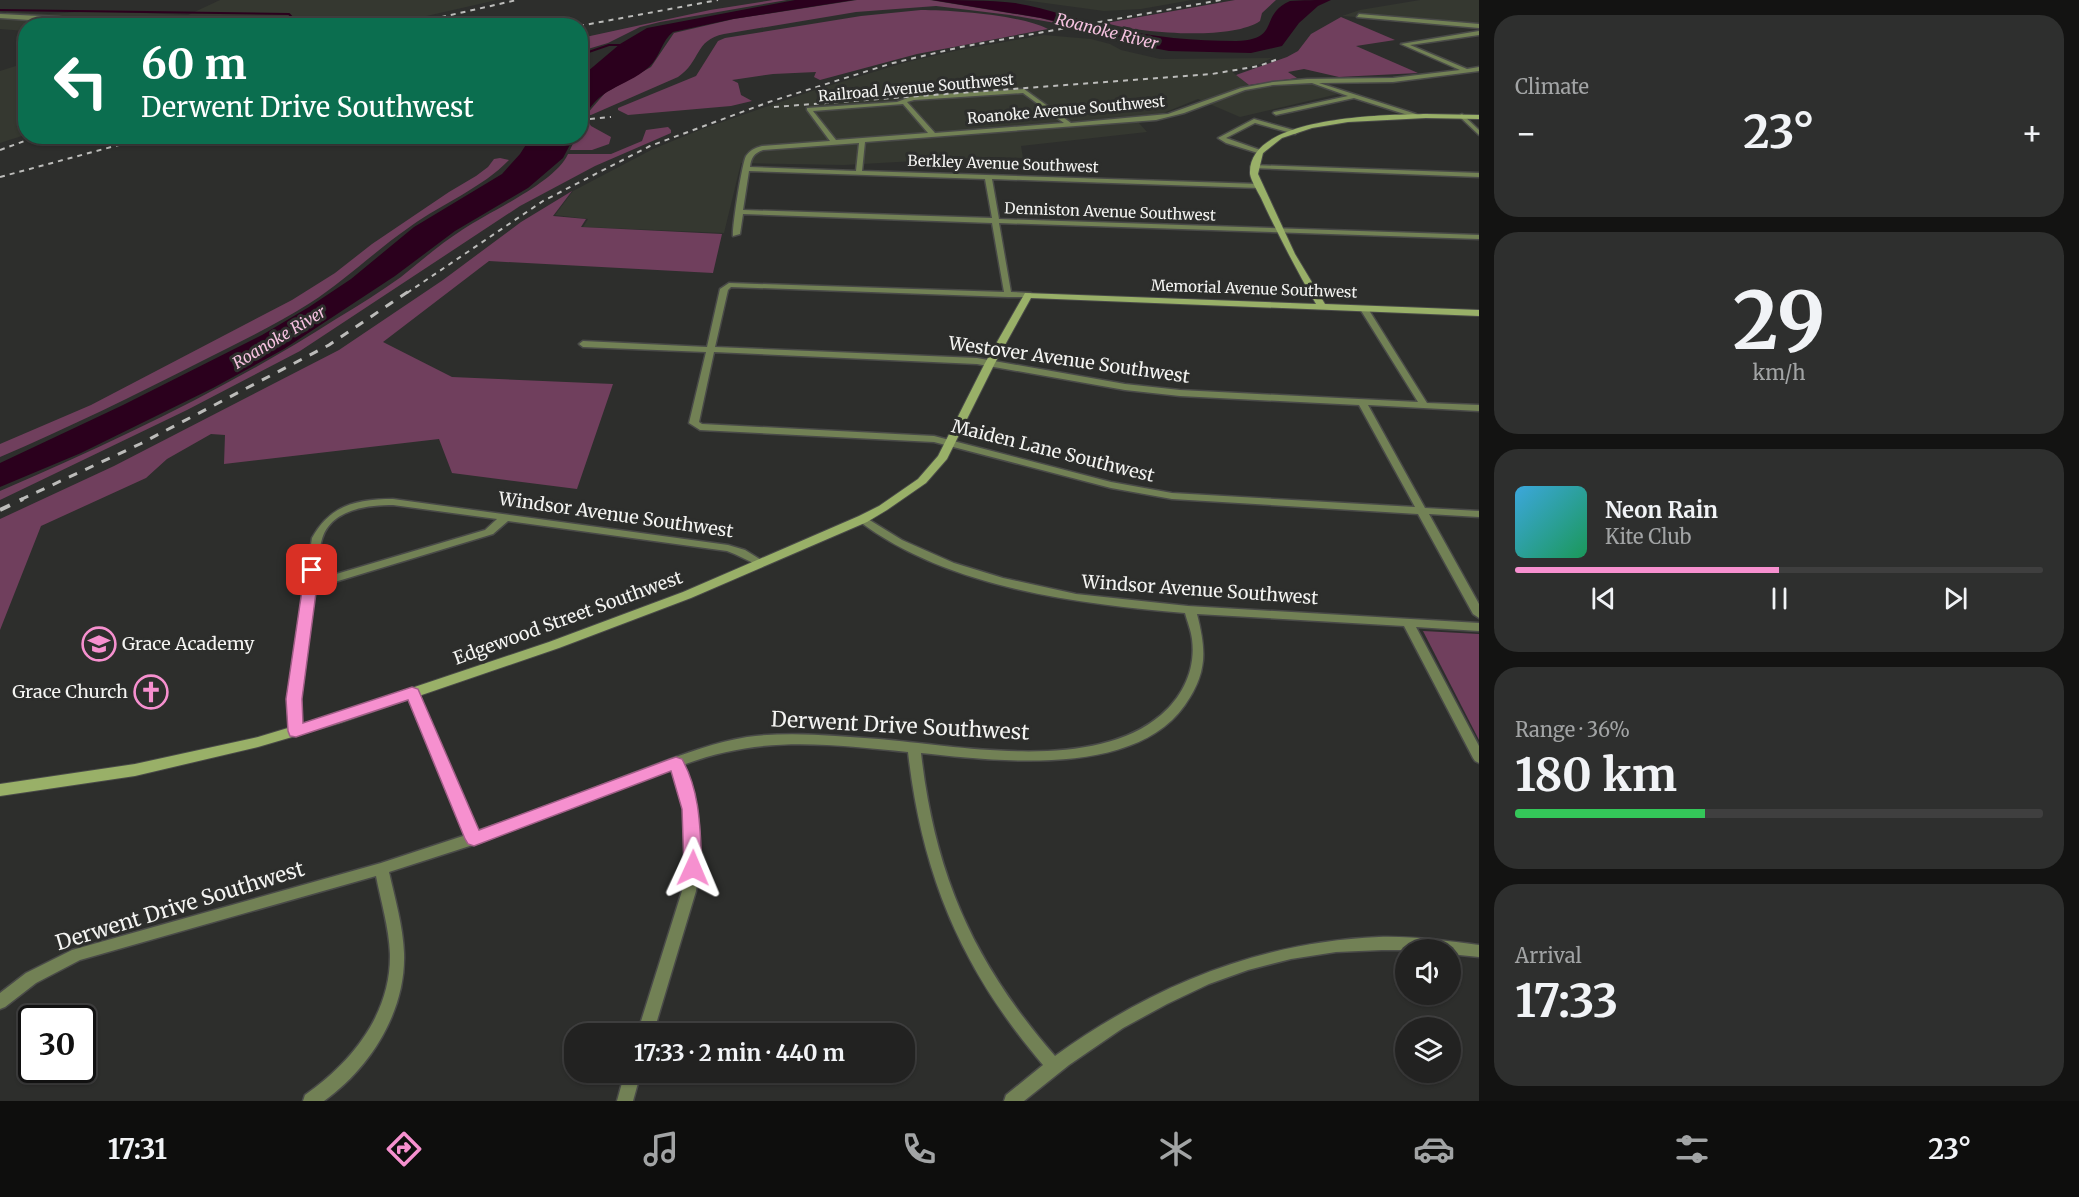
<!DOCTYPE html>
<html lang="en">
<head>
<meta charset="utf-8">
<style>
	body { margin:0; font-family:Merriweather,serif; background:#2e2f2e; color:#f1f3f6; height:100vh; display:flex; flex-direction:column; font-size:22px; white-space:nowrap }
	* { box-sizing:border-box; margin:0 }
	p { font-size:20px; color:#a2a4a5 }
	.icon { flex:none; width:33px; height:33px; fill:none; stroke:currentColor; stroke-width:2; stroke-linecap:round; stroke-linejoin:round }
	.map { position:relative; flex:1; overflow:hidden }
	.side { display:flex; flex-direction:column; gap:15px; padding:15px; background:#131312; width:600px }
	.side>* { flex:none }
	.hud { position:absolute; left:18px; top:18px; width:570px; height:126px; border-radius:24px; box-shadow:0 2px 4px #0004,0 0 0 2px #3f3f3f; background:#0b6e4f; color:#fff; overflow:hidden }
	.controls { position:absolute; left:1395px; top:939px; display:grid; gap:12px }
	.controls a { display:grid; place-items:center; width:66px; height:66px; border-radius:50%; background:#222221; box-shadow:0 2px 4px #0004,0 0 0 2px #3f3f3f; font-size:30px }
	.speed { position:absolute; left:18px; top:1005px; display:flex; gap:12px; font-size:30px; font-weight:700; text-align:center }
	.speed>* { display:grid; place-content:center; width:78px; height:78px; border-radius:50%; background:#222221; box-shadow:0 2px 4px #0004,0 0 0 2px #3f3f3f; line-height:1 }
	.speed .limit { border:3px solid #111; border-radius:9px; background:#fff; color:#111 }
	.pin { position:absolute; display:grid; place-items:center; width:51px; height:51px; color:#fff; margin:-26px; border-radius:12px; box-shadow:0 3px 9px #0006 }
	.me { position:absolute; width:66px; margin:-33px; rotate:1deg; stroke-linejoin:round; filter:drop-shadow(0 0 4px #0008) }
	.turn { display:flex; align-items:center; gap:21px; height:126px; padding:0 24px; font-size:27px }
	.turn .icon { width:78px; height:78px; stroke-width:2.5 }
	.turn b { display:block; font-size:42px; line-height:51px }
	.big { font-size:45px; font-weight:700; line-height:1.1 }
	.side .widget { flex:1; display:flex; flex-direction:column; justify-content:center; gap:9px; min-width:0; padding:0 21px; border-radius:24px; background:#2e2f2e }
	.side .dial { align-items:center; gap:0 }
	.dial b { font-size:78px; line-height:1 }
	.song { display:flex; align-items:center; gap:18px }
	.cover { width:72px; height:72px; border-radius:9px; background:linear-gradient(135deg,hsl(200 70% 55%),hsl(150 70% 35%)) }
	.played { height:6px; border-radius:3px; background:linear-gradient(90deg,#f690cf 50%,#3f3f3f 50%) }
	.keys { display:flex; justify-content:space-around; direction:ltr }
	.heat { display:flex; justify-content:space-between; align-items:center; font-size:33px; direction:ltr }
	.charge { height:9px; border-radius:4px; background:linear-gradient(90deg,#34c759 36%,#3f3f3f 0) }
	.trip { position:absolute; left:564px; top:1023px; width:351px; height:60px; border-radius:24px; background:#222221; box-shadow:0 2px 4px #0004,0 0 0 2px #3f3f3f; font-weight:700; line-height:60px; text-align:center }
	.tabs { display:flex; height:96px; justify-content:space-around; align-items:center; background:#0e0e0d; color:#a2a4a5 }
	.tabs .icon { width:42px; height:42px }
	.tabs .active { color:#f690cf }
	.tabs b { font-size:27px; color:#f1f3f6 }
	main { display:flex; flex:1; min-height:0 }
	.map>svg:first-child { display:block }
	.built { fill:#353830 }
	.green { fill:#703f5d }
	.water { fill:#2b001d }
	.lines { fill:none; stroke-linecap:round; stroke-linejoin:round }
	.stream { stroke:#2b001d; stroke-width:2 }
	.street-casing { stroke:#494a48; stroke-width:3 }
	.secondary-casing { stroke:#494a48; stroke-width:2 }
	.street { fill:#728155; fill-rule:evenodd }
	.secondary { fill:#99b068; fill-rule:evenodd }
	.rail-far2 { stroke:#bcbcba; stroke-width:2; stroke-dasharray:5 5; stroke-linecap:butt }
	.rail-far1 { stroke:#bcbcba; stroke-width:3; stroke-dasharray:9 9; stroke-linecap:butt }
	.rail { stroke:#bcbcba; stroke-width:4; stroke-dasharray:11 11; stroke-linecap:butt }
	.route { fill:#f690cf; stroke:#a05e87; stroke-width:1.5 }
	.labels { text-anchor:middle; stroke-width:6; stroke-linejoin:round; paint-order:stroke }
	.far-street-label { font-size:15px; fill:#f4f4f2; stroke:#2d2e2c }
	.far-water-label { font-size:16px; font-style:italic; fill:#f6c2e0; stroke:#2d2e2c }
	.street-label { font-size:18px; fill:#f4f4f2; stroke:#2d2e2c }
	.poi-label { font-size:18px; fill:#f4f4f2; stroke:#2d2e2c; text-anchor:start }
	.near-street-label { font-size:21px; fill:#f4f4f2; stroke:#2d2e2c }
</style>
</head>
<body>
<main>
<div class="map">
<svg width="1479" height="1101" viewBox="0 0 1479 1101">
	<rect width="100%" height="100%" fill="#2d2e2c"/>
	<!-- built -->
	<g class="built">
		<path d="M220,0H497L387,25L26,26L25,31L0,29V16L7,12L49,14L95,11L188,15Z"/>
		<path d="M1023,0H1192L1141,9L1104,11Z"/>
		<path d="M1420,0H1479V26L1342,16L1360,10Z"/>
		<path d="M1044,35L1091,39L1110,44L1121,50L1160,59L1272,58L1257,65L1231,71L1249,85L1297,78L1338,94L1240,117L1198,99L1139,123L1147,132L1021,146L1023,158L988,157L844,165L741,163L724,233L583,227L588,219L555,215L573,191L653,149L702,129L812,91L903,63L959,50Z"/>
		<path d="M25,63V135L0,143V71Z"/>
	</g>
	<!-- green -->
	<g class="green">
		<path d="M773,0H787L660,22L640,27L608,43L581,51V38L710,10Z"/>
		<path d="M857,0H930L1040,18L1072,26L1010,15L936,6L856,12L724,34C694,40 701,62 678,77L591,115H586L605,93L651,67L674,33L734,19Z"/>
		<path d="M1235,0H1276L1262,13L1260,21C1231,41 1139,33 1106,23Z"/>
		<path d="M921,10C952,10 1021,15 1048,29L917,54L820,80L814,77L816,72L773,74L732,80L738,83L741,95L752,101L731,106L628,115L618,110V108L696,76L718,41L725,38L861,16Z"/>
		<path d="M1341,17L1395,40L1356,46L1418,73L1339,77L1304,69L1288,72L1297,78L1249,85L1236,75L1287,57L1298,51L1311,34Z"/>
		<path d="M584,121H588L591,126L611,137L609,144L592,150H570L576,137L580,136Z"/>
		<path d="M668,127L671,130V133L595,166L520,206L300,351L187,410L0,500V491C116,441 230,387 336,319C358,306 380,292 401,277C421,261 440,244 462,230C490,211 555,183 568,154H611L642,141L646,130Z"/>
		<path d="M500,158L509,160C482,188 443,203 411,226C376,250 346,280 310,303C275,325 238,343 202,361C135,395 68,428 0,457V444L91,405L292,300L335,273L372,244L449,192L476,176L488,167L494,159Z"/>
		<path d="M572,191L553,216L586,219L581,227L722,234L713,273L489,261L383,342L452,377L613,384L577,489L452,473L439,439L224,464L225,435L211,434L167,459L146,478L41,526L0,630V519L114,466L339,350L443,280L521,222Z"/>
		<path d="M1423,631L1479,634V740Z"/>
	</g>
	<!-- water -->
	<g class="water">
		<path d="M795,0H854L733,19L673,32C662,40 660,57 649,67C622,90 599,85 581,123V77L620,44L647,28Z"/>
		<path d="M932,0C960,0 988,0 1015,3C1048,8 1079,21 1112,28C1152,37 1195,41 1236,41C1282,40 1258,15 1290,1C1301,0 1319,0 1331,0L1318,6L1299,23L1282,46L1251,53L1169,51L1122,42L1067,24L1041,18Z"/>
		<path d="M531,137H574L563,158L528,188L455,231L395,276L284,349L213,388L81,453L0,487V463L123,405L262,335L309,307L351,279L414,227L502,174L520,154Z"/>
	</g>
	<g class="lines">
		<!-- stream -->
		<g class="stream">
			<path d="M0,10L289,14L300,26"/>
			<path d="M580,55L609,45H624"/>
		</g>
		<defs>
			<g id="street">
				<path d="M0,14L59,17L118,26L0,18Z"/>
				<path d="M1359,14L1479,24V28L1357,17Z"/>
				<path d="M1479,31V35L1410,45L1467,69L1479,67V71L1393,82L1319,83L1416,114L1417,115L1414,117L1354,98L1276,115L1273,113L1274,112L1348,96L1312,83L1273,85L1245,90L1184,113L1156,120L865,142L862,171L1259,184L1262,186L1259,188L992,179L999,219L1479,235V239L999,223L1011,292L1031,293V297H1008L731,287L728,290L715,347L977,358L1125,384L1180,390L1418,402L1360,309L1361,307H1367L1427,403L1479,405V411L1368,405L1425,508L1479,511V517L1429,514L1479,604V618L1473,614L1418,514L1172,499L1111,488L934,442L700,430L689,423L706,352L583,347L579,344L583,341L707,347L720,289L729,283L1004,292L992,223L743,214L740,234L733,236C732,227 742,163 746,156C750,150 755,148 762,146L830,141L807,110V108L897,102L913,96L1024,89L1071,123L1168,114L1241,88L1273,82L1307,79L1393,78L1460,70L1401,44ZM1023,93L1064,123L935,133L907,102L914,100ZM903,104L928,133L836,140L813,111ZM859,143L856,171L750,167C751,158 754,153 763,150ZM749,171L985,179L992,218L743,210ZM714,352L977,364L1125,390L1180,396L1359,405L1415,507L1172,493L1111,482L934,436L702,424L699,422Z"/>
				<path d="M1462,114L1479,130V135L1460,117V115Z"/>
				<path d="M1254,119L1297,131L1298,132L1295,134L1255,123L1226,138L1263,151L1264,152L1261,154L1226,143L1218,138Z"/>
				<path d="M1253,165L1479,173V177L1251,168V166Z"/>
				<path d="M393,499L728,545L745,550L766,563L761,566C749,562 739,555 727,551L508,521L493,534L315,588L300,699L302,731L300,734L296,736L292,734L290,731L288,699L312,538C330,505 357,499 393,499ZM393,505L497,519L485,530L316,580C318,567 318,552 322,539C331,509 368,505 393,505Z"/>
				<path d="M863,516L902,540L954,563L1003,578L1076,594L1188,606L1479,623V631L1416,627L1479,746V763L1475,761L1473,758L1404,626L1197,614C1206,650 1208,672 1185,705C1134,778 997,761 921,753C935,876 974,963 1055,1056C1152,986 1259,942 1379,937C1413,936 1446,941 1479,945V957L1450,954V950H1382L1336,952L1291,959L1248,970L1209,984L1167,1004L1123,1028L1069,1065L1024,1101H1004L1006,1095L1043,1065C962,970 922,876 908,752C828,744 761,735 683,765C702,805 702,847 696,891L653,1034H637L682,891L684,875L687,843L685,809L681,793L672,769L479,843L389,872C395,899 403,926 404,953C406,1012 370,1068 324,1101H303L305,1095C352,1062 391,1014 390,954C389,927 381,902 376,876L80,960L36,983L5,1007L0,1009V993L26,973L72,950L381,863L466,835L406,693L408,690H416L418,693L477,831C527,814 577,795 626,776C666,761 705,744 747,737C791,731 835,736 879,739C960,746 1093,773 1161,715C1183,696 1196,669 1192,639C1191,630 1187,621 1185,613C1079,604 947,588 859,521L858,519L859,517Z"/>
				<path d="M625,1072H641L633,1101H617Z"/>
			</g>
			<path id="secondary" d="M1426,114L1479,115V119L1426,118L1348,122L1312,128L1282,138L1263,153L1258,174L1295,254L1325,304L1479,310V316L1031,298L995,363L947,459L926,483L887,510L867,522L691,598L559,648L340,723L258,747L135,776L0,796V784L135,764L258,737L331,715L549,642L683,592L859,516L879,506L918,479L938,456L985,363L1025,293L1316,304C1296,269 1278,235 1261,198C1258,192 1251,181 1250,174C1247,115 1387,115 1426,114Z"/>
		</defs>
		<!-- street casing -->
		<use href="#street" class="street-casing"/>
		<!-- secondary casing -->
		<use href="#secondary" class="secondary-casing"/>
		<!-- street -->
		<use href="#street" class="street"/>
		<!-- secondary -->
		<use href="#secondary" class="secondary"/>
		<!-- rail-far2 -->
		<g class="rail-far2">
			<path d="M402,26L517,0"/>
			<path d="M579,26L718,0"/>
			<path d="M774,107L1212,74L1259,66L1278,59"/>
			<path d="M580,120L611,117"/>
			<path d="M0,150L38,136"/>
			<path d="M0,177L152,136"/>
			<path d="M407,293L543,201L650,146L769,102L893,63L961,47L1221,0"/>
		</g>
		<!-- rail-far1 -->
		<path class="rail-far1" d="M20,500L140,444L329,345L409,291"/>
		<!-- rail -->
		<path class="rail" d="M0,510L23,499"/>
	</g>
	<!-- route -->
	<path class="route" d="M312,565L319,570L302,699L303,723L412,687L418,689L479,830L670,759L676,757L682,759C701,793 700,830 702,868L699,874L693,876L687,874L684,868L682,809L671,771L474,846L468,844L465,839L408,700L296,737L290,736L288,731L286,699L305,570Z"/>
	<!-- icons -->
	<defs>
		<symbol id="school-ring" viewBox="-11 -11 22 22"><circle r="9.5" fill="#2d2e2c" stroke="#f690cf" stroke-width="1.5"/><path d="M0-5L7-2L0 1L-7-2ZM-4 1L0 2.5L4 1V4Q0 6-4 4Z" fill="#f690cf"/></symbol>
		<symbol id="church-ring" viewBox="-11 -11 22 22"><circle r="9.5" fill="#2d2e2c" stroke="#f690cf" stroke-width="1.5"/><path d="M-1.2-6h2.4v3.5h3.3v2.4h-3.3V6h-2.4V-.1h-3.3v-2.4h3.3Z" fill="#f690cf"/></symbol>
	</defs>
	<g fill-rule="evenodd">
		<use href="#school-ring" x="80" y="625" width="38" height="38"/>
		<use href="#church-ring" x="132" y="673" width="38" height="38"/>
	</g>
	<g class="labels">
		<!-- far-street labels -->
		<g class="far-street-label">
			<text transform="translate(916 88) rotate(-5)" y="5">Railroad Avenue Southwest</text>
			<text transform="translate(1066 110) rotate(-5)" y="5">Roanoke Avenue Southwest</text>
			<text transform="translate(1003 164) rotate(2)" y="5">Berkley Avenue Southwest</text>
			<text transform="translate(1110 212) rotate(2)" y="5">Denniston Avenue Southwest</text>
			<text transform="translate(1254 289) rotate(2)" y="5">Memorial Avenue Southwest</text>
		</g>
		<!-- far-water labels -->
		<g class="far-water-label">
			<text transform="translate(1107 31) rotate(14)" y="6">Roanoke River</text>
			<text transform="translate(279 337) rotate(-31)" y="6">Roanoke River</text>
		</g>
		<!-- street labels -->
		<g class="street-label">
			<text transform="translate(1069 360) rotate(8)" y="6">Westover Avenue Southwest</text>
			<text transform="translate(1053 451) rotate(14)" y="6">Maiden Lane Southwest</text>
			<text transform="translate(616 515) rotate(8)" y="6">Windsor Avenue Southwest</text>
			<text transform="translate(1200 590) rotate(4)" y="6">Windsor Avenue Southwest</text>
			<text transform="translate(568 618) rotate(-20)" y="6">Edgewood Street Southwest</text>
		</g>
		<!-- poi labels -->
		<g class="poi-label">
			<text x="122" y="650">Grace Academy</text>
			<text x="128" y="698" text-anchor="end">Grace Church</text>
		</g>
		<!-- near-street labels -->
		<g class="near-street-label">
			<text transform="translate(900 726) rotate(3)" y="7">Derwent Drive Southwest</text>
			<text transform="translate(180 906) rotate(-17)" y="7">Derwent Drive Southwest</text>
		</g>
	</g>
</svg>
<div class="controls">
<a><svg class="icon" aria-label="sound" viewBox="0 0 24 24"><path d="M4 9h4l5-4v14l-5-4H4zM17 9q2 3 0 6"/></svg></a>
<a><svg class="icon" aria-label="layers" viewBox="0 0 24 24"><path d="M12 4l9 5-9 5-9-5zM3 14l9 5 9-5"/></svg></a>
</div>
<div class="speed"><div class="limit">30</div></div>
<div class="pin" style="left:312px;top:570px;background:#d93025"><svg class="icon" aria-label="arrive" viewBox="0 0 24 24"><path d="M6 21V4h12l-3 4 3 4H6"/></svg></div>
<svg class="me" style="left:693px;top:868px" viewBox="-20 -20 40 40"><path d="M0-17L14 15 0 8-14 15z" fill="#f690cf" stroke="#fff" stroke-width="4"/></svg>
<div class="trip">17:33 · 2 min · 440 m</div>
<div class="hud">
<div class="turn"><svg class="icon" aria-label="left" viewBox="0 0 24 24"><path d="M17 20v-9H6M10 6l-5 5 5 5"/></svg><div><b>60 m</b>Derwent Drive Southwest</div></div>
</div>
</div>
<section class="side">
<div class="widget"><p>Climate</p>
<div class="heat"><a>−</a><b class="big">23°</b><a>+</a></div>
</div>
<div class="widget dial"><b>29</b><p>km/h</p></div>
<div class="widget">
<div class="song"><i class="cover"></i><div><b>Neon Rain</b><p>Kite Club</p></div></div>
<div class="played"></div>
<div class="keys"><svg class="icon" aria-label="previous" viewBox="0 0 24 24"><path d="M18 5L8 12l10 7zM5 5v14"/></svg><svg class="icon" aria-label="pause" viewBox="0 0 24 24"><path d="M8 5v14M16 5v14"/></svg><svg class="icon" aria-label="next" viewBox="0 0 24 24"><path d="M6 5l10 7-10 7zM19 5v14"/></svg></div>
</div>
<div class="widget"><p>Range · 36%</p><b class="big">180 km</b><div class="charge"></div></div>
<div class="widget"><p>Arrival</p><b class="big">17:33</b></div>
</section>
</main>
<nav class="tabs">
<b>17:31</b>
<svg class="icon active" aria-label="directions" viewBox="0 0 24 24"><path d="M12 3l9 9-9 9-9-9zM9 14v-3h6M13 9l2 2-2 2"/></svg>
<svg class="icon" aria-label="music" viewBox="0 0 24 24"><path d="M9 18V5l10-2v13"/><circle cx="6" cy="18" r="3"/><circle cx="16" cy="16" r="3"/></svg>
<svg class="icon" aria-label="phone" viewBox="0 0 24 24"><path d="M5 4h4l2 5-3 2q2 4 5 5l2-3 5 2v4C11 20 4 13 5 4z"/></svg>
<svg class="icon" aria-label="climate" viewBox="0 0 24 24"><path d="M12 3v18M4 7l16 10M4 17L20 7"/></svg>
<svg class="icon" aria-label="car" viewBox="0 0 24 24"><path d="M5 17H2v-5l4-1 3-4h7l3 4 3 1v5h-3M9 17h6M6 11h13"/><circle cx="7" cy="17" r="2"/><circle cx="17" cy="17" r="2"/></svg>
<svg class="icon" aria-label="filters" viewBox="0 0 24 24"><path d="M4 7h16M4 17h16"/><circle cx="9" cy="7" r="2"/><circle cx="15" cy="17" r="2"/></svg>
<b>23°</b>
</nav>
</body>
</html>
